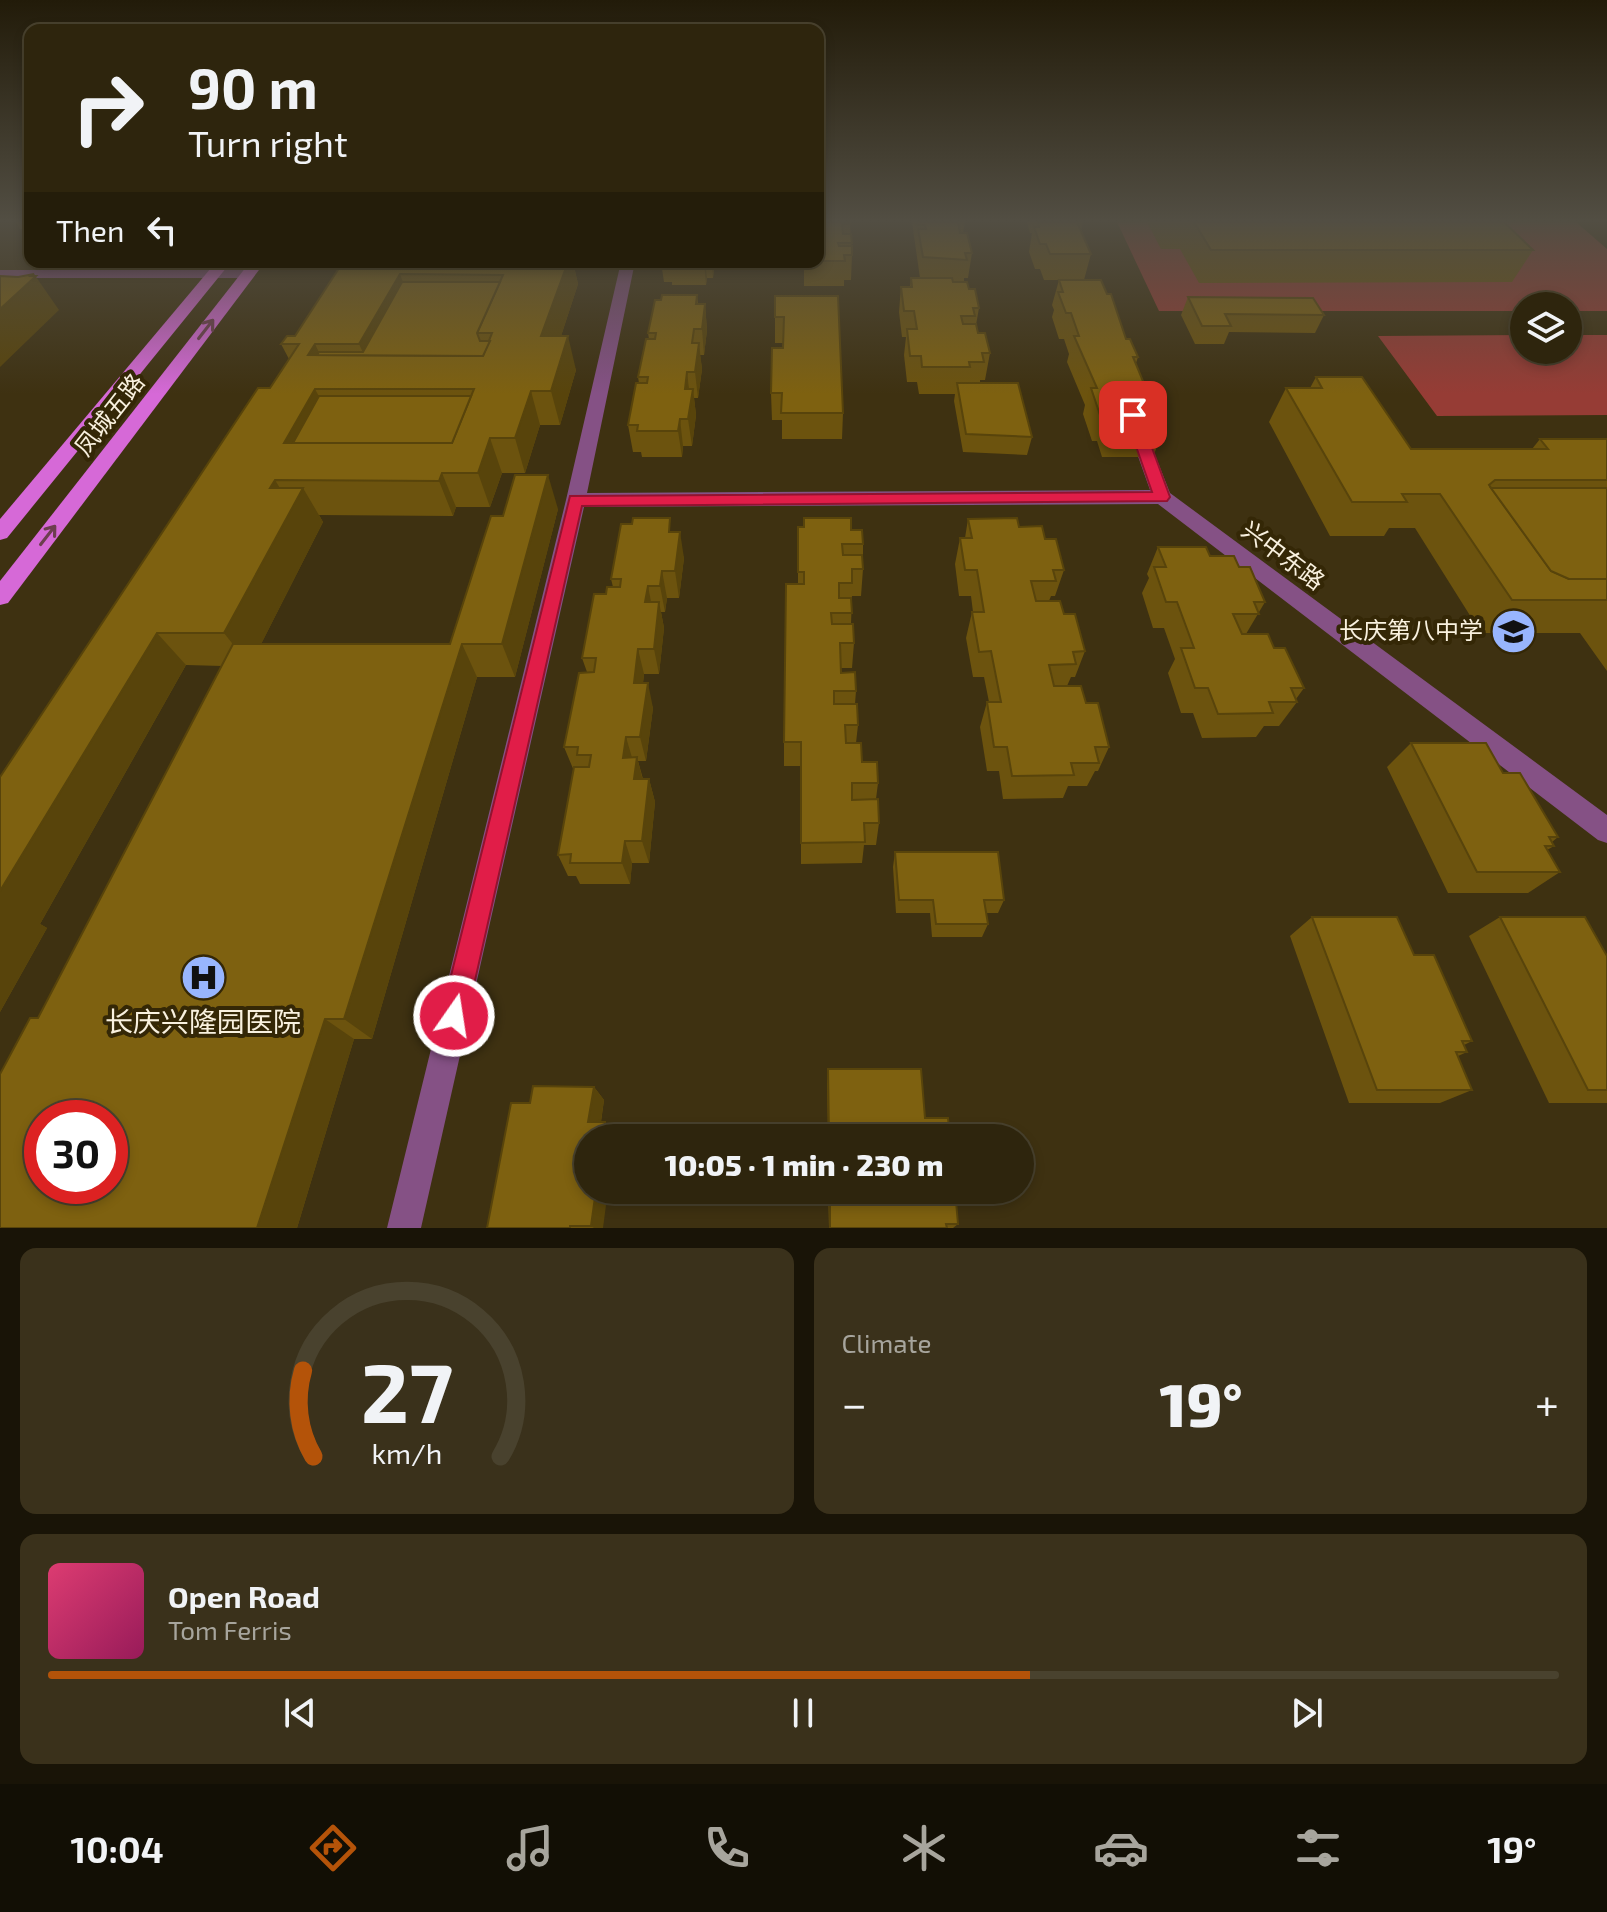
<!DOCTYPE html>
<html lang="en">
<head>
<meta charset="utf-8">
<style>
	body { margin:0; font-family:"Exo 2","Noto Sans SC",sans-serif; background:#3a311b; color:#f1f3f6; height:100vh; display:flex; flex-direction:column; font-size:30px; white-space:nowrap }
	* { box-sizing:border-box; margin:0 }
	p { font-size:26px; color:#a7a59d }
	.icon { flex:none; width:44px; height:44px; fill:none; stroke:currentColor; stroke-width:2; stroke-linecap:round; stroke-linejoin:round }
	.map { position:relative; height:1228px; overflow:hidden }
	.panel { display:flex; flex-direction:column; gap:20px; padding:20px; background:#191407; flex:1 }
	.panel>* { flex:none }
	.top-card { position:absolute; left:24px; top:24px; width:800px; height:244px; border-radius:16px; box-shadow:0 4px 12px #0003,0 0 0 2px #49422e; background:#2e250d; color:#f1f3f6; overflow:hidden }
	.controls { position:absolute; left:1510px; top:292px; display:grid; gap:16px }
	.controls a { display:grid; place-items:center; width:72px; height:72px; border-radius:50%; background:#2e250d; box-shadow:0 4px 12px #0003,0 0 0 2px #49422e; font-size:40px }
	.speed { position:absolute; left:24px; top:1100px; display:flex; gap:16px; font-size:40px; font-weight:700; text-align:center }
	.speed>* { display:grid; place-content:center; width:104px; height:104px; border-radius:50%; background:#2e250d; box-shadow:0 4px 12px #0003,0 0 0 2px #49422e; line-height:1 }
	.speed .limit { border:12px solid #d22; background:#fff; color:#111 }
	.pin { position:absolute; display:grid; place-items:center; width:68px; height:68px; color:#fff; margin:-34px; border-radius:16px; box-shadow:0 4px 12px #0006 }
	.me { position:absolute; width:88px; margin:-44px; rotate:13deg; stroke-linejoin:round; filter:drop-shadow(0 0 6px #0008) }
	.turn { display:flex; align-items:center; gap:28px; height:168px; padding:0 32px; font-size:36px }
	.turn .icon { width:104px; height:104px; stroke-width:2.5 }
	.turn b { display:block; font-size:56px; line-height:68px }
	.then { display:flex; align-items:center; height:76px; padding:0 32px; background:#0003; gap:16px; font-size:30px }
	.big { font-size:60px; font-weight:800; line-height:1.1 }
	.panel .card { flex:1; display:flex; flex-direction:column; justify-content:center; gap:12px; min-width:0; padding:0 28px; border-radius:16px; background:#3a311b }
	.panel .dial { align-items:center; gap:0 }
	.dial svg { height:208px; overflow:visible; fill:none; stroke:#49422e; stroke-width:7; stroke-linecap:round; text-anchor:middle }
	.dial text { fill:#f1f3f6; stroke:none }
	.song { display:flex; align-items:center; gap:24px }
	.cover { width:96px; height:96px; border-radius:12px; background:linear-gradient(135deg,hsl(340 70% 55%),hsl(330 70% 35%)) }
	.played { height:8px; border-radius:4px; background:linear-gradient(90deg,#b45309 65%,#49422e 65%) }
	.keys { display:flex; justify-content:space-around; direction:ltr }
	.heat { display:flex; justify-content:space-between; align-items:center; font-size:44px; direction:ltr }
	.panel .tiles { flex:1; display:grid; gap:20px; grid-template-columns:1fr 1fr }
	.card:last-child { grid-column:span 2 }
	.trip { position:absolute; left:574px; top:1124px; width:460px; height:80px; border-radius:40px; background:#2e250d; box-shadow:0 4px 12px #0003,0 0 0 2px #49422e; font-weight:800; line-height:80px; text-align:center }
	.tabs { display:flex; height:128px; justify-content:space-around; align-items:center; background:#120f05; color:#a7a59d }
	.tabs .icon { width:56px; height:56px }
	.tabs .active { color:#b45309 }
	.tabs b { font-size:36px; color:#f1f3f6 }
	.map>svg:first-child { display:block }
	.green { fill:#963c35 }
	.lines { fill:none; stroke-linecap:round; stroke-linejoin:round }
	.minor { fill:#855185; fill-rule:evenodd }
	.tertiary { fill:#855185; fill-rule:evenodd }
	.primary { fill:#d669d7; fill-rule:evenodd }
	.wall { fill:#6c530e }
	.shaded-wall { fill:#58440b }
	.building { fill:#7e6110; stroke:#58440b; stroke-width:2; fill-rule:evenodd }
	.oneway { stroke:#6d3e4f }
	.route { fill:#e11d48; stroke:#92132f; stroke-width:2 }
	.labels { text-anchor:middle; stroke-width:8; stroke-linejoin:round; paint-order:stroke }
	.street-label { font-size:24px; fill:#f9f1df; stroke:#342706 }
	.poi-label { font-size:24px; fill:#f9f1df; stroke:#342706; text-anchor:end }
	.near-poi-label { font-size:28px; fill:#f9f1df; stroke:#342706 }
</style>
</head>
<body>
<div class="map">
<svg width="1607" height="1228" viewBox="0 0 1607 1228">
	<rect width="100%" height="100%" fill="#3e3111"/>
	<!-- green -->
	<g class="green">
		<path d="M1117,222H1576L1607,249V311H1568V306H1524V311H1159Z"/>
		<path d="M1524,335V350H1568V335H1607V415L1437,416L1378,336Z"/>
	</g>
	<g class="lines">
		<!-- minor -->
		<path class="minor" d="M621,262H635L587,493L1150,490L1129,431L1132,427H1144L1170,493L1607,815V843L1598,840L1158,504L584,507L421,1228H387L566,500Z"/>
		<!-- tertiary -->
		<path class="tertiary" d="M0,270H248L255,274L248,278H0Z"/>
		<!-- primary -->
		<g class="primary">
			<path d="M216,262H231L7,538L0,540V519Z"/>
			<path d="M250,262H265L8,603L0,605V581Z"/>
		</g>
	</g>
	<!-- wall -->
	<g class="wall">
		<path d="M16,222H30V229H20Z"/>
		<path d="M818,222H850L852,255L851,280H844V286H804V262H818Z"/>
		<path d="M912,222H965L963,233L972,253L968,278H964V282L979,308L976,325L978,333L990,353L985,380H980V383L1032,437L1027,455L963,452L954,401L955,394H919L917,382H907L904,355L906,337H902L899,312L901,287H910L911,278H920Z"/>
		<path d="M1027,222H1083L1081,230L1091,254L1084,280L1138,357L1136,363L1147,391L1161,411L1158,419L1163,431L1153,457H1102L1097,441H1092L1083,414L1085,405L1067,362L1069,354L1064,339H1059L1052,317L1054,310L1052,305L1059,280H1044L1040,269H1035L1029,252L1032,233H1030Z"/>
		<path d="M1147,222H1504L1533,250L1512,282L1199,283L1180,249H1161Z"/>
		<path d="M330,262H573L578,284L561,336L576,370L560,425H540L525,473H502L490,507H456L453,516L319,515L323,522L261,644H450L503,516L558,509L515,677H477L372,1039H354L297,1228H0L38,1018L222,666L186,665L40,924L47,928L0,1012V777L270,388L289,359L281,344L295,336L341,266H332Z"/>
		<path d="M661,262H715L713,278H707L706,285H672V282H664Z"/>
		<path d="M697,295L698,304H705L707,330L704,355H700L702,369L698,398H694L696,415L692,446H683L682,457H642L641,452H633L628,425L639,383L638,377L649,339L648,333L661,300Z"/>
		<path d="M775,296L843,413L842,439H782V420H772L771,393L783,348V343H775Z"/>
		<path d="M1188,297L1324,315L1315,333L1229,332L1224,344H1195L1181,315Z"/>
		<path d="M1316,377L1411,449H1532L1540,439H1607V671L1580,633H1481L1415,528H1389L1384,536H1330L1269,422L1286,388H1310Z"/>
		<path d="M968,519L1019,527L1045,539L1064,570L1055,596H1051L1049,601L1064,614L1085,651L1075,677H1071L1067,686L1086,703L1109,747L1098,771H1095L1087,786H1068L1063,798L1003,799L999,771H987L980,727L987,702H989L984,677H973L966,638L972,612H973L971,596H959L955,564L960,538H965Z"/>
		<path d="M798,527L851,530L863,544V569L861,596H852L851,624L854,643L852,668H841V673L856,691L855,704L858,725L856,743L862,762L878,783L876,799L879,823L876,845H864L862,863L801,864V766H784V742L798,584Z"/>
		<path d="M673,532L684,558L679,598H667L665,612H661L664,628L659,674H644L643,683L653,708L646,761H638L643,779H649L655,802L649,863H632L630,884H580L576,876H568L558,855L574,771L564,747L587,672L582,658L606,594L613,587L611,579Z"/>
		<path d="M1158,547L1210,556L1239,567L1265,602L1246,634L1274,648L1304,688L1296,699L1297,702L1279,726H1264L1256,737L1202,738L1193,713H1181L1168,673L1175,659L1164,628H1153L1142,593L1149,578L1147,574Z"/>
		<path d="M1411,743L1503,773L1558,837L1552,842L1554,846L1547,850L1560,872L1528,893H1448L1387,767Z"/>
		<path d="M895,852L1004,900L998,913H986L988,924L982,937H932L930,913H896L893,867Z"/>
		<path d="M1312,917L1414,955L1472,1041L1464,1045L1467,1052L1458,1056L1472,1090L1440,1103H1349L1290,936Z"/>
		<path d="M1500,917L1607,956V1103H1549L1469,936Z"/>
		<path d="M828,1069L925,1118L950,1138H828L827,1083Z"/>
		<path d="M594,1087L604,1100L601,1122H605L615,1134V1138H588L603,1228H487L530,1103Z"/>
		<path d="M828,1190H955L958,1224L953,1228H829Z"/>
	</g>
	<!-- shaded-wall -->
	<g class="shaded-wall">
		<path d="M568,262H573L578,284L550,370L541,336Z"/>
		<path d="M704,262H705L707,278L706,285Z"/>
		<path d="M712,262H715L713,278Z"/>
		<path d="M34,274L59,310L0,367V309Z"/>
		<path d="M400,274L412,307L368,363L359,344Z"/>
		<path d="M705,304L707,330L704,355L702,329Z"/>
		<path d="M568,336L576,370L560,425L551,391Z"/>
		<path d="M699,343L702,369L698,398L695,372Z"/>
		<path d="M315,344L324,363L308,355Z"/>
		<path d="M687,372L690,398L685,389Z"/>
		<path d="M315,389L333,423L318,450L284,443Z"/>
		<path d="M693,389L696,415L692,446L688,419Z"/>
		<path d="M531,391L540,425L525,473L515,438Z"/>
		<path d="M680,419L683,446L682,457L678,431Z"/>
		<path d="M490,438L502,473L490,507L478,473Z"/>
		<path d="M442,473L456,507L453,516L439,481Z"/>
		<path d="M548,475L558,509L515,677L502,644Z"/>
		<path d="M275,480L292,508L303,488L323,522L250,666L224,633L270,488Z"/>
		<path d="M680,532L684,558L679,598L675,571Z"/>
		<path d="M662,571L667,598L665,612L660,586Z"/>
		<path d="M648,586L653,612L645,602Z"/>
		<path d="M659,602L664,628L659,674L654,649Z"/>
		<path d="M157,633L186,665L40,924L47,928L0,1012V891Z"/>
		<path d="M462,644L477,677L372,1039L344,1019Z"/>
		<path d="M638,649L644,674L640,708L634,683Z"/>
		<path d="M648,683L653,708L646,761L640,737Z"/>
		<path d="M626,737L633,761L623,758Z"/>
		<path d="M637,757L643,781L634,779Z"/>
		<path d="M649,779L655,802L649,863L642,841Z"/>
		<path d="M625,841L632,863L630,884L622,863Z"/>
		<path d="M325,1019L354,1039L297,1228H257Z"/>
		<path d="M594,1087L604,1100L599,1134L588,1122Z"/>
		<path d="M605,1122L615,1134V1138H603Z"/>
		<path d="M596,1190H608L603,1228H594L591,1226Z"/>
	</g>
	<!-- building -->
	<g class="building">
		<path d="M818,222H850V224H842L843,234H851L852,243H838L839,246H852V255H844L845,261H818Z"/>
		<path d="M917,222H958L960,233H967L972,253H965L967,260L923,257L918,229H926L925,225H918Z"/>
		<path d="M1038,222H1077L1091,254H1050L1046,244H1040L1034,227H1039Z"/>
		<path d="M1194,222H1504L1533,250H1211Z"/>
		<path d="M343,262H568L541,336H568L551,391H531L515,438H490L478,473H442L439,481L275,480L270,488H303L224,633H157L0,891V777L258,388H270L299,344H281L287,336H295ZM400,274L503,275L477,333H492L483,356L308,355L315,344H359ZM315,389H474L452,443H284Z"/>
		<path d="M34,274L31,276H36L0,309V276L18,277Z"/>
		<path d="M911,278H952L953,282H967L969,289H975L979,308H973L975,316H961L963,324H976L978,333H985L990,353H982L984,362H969L970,367H922L921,356H910L907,329H917L914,311H904L901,287H912Z"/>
		<path d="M1059,280H1101L1107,294H1111L1126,339H1130L1138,357H1133L1147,391H1153L1161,411H1155L1163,431H1111L1105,415H1100L1091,388H1097L1074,336H1079L1071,313H1066L1058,292H1063Z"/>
		<path d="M402,282H500L477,333L480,341H490L483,356L317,355L319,352H363Z"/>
		<path d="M662,295H697L696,304H705L702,329H694L692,343H699L695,372H687L685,389H693L688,419H680L678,431H637L638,425H628L636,383H647L648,377H638L646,339H655L656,333H648L655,300H661Z"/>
		<path d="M775,296H838L843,413H781L782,393H771L772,348H783L784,317H775Z"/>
		<path d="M1188,297L1313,298L1324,315L1225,314L1231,326H1202Z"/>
		<path d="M1316,377H1362L1411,449H1548L1540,439H1607V480H1495L1489,485L1551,571L1569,579H1607V600H1512L1440,494H1402L1407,502H1352L1286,388H1322Z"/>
		<path d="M957,383H1018L1032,437L966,434Z"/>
		<path d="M319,396H471L452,443H293Z"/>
		<path d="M515,475H548L502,644H462L344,1019H325L257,1228H0V1074L30,1018H38L233,644H450L491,516H503ZM42,1118H110V1186H42Z"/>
		<path d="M1491,488H1607V579H1569L1551,571Z"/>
		<path d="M633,518H670L669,532H680L675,571H662L660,586H648L645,602H659L654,649H638L634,683H648L640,737H626L623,758L637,757L634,779H649L642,841H625L622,863H570L571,854L558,855L574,767H589L591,755H577L578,747H564L579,673L594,672L596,658H582L594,594H606L607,587H620L621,579H611L621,524H632Z"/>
		<path d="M804,518H851V530H862L863,544H842L843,555H862L863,569H852V583H839V598H851L852,613H831L832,624H853L854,643H840L841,673L855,672L856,691H834V704H857L858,725H845L846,743H861L862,762H877L878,783H852V800L878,799L879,823H864L865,842L801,843V742H784L786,584H804V572H798V527H804Z"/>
		<path d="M1017,518L1019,527L1042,526L1045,539H1056L1064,570H1053L1056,581H1031L1036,601H1060L1064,614H1075L1085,651L1073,652L1076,664L1049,665L1054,686H1081L1086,703H1098L1109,747H1095L1099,763H1071L1074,775L1012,776L1007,747H994L987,702H1001L991,651L979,652L972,612H984L977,570H965L960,538H972L968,519Z"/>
		<path d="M1158,547H1206L1210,556H1234L1239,567H1250L1265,602H1254L1259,614H1233L1242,634H1268L1274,648H1285L1304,688H1291L1297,702H1269L1273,713L1218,714L1208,688H1195L1181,648H1194L1177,602H1166L1154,567H1166Z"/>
		<path d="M1411,743H1486L1503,773H1520L1558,837H1549L1554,846H1545L1560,872H1477Z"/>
		<path d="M895,852H998L1004,900H984L988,924H936L933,900H899Z"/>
		<path d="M1312,917H1397L1414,955H1434L1472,1041H1462L1467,1052H1456L1472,1090H1377Z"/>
		<path d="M1500,917H1585L1607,956V1090H1588Z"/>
		<path d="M828,1069H921L925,1118H948L950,1138H829Z"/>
		<path d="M533,1086L594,1087L588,1122H605L603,1138H588V1190H596L591,1226H570V1228H487L511,1103H530Z"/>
		<path d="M830,1190H955L958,1224H946L947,1228H830Z"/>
	</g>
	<!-- one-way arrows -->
	<defs><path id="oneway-shaft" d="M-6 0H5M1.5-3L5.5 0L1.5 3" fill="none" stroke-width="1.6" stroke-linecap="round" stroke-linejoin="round" transform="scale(2)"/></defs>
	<g class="oneway">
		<use href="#oneway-shaft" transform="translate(206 329) rotate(-52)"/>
		<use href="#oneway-shaft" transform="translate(48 535) rotate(-52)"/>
	</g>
	<!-- sky -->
	<linearGradient id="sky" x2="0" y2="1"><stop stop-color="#221b09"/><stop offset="0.56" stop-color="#524e43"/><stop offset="1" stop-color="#524e43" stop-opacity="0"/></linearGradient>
	<rect width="1607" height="394" fill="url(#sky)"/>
	<!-- route -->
	<path class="route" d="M1133,410L1140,415L1170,497L1167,501L582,506L467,1016L463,1024L454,1028L445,1024L441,1016L570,496L1152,492L1125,415Z"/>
	<!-- icons -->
	<defs>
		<symbol id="school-disc" viewBox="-11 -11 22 22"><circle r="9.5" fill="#98b5fd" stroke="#342706"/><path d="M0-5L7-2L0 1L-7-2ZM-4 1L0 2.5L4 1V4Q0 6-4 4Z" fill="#111"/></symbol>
		<symbol id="hospital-disc" viewBox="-11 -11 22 22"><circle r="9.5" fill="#98b5fd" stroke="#342706"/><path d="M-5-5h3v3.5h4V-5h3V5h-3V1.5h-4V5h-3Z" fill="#111"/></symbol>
	</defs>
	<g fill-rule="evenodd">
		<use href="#school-disc" x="1488" y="606" width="51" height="51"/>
		<use href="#hospital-disc" x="178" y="952" width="51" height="51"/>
	</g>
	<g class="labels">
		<!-- street labels -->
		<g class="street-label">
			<text transform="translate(110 415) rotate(-52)" y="8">凤城五路</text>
			<text transform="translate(1283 556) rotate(37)" y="8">兴中东路</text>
		</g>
		<!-- poi labels -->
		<g class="poi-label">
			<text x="1483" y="639">长庆第八中学</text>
		</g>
		<!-- near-poi labels -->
		<g class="near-poi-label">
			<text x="203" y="1032">长庆兴隆园医院</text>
		</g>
	</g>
</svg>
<div class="controls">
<a><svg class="icon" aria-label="layers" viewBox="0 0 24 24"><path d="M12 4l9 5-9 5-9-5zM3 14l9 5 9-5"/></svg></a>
</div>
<div class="speed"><div class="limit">30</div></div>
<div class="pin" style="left:1133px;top:415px;background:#d93025"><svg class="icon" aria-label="arrive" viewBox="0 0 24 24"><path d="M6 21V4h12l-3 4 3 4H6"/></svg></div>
<svg class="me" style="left:454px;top:1016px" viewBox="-20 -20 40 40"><circle r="17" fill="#e11d48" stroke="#fff" stroke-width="3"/><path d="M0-11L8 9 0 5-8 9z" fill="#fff"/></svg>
<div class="trip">10:05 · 1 min · 230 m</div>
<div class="top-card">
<div class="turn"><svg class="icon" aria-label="right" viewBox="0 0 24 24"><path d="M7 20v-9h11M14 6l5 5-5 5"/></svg><div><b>90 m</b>Turn right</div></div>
<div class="then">Then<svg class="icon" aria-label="left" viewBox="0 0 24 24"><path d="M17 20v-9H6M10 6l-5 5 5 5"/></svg></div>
</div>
</div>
<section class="panel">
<div class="tiles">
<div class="card dial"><svg viewBox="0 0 100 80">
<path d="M14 69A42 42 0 1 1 86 69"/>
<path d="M14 69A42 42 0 0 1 10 36" stroke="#b45309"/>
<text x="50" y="56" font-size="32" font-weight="700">27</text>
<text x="50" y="72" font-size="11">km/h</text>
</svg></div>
<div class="card"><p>Climate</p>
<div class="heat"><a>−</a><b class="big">19°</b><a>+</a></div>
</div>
<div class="card">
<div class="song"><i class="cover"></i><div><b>Open Road</b><p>Tom Ferris</p></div></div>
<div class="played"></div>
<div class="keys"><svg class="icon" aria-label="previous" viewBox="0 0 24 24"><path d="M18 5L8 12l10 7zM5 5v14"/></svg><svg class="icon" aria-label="pause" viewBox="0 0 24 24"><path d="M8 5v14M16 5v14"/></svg><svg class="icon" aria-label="next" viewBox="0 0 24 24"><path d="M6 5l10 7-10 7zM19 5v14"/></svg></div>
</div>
</div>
</section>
<nav class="tabs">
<b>10:04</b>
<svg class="icon active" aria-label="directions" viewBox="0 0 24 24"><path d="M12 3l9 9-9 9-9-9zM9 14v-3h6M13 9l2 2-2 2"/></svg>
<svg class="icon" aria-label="music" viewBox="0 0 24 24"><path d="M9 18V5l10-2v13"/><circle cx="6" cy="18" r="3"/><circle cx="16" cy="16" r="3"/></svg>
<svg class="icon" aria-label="phone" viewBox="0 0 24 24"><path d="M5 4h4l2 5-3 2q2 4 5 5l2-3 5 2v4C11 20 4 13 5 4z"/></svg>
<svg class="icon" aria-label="climate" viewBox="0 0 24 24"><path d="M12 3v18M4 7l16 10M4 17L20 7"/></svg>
<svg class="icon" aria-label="car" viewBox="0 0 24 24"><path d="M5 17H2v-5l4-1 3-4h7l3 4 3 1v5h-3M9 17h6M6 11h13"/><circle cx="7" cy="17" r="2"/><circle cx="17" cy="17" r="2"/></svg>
<svg class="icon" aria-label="filters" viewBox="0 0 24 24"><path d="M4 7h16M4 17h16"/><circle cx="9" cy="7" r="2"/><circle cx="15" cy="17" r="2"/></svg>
<b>19°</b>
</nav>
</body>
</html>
